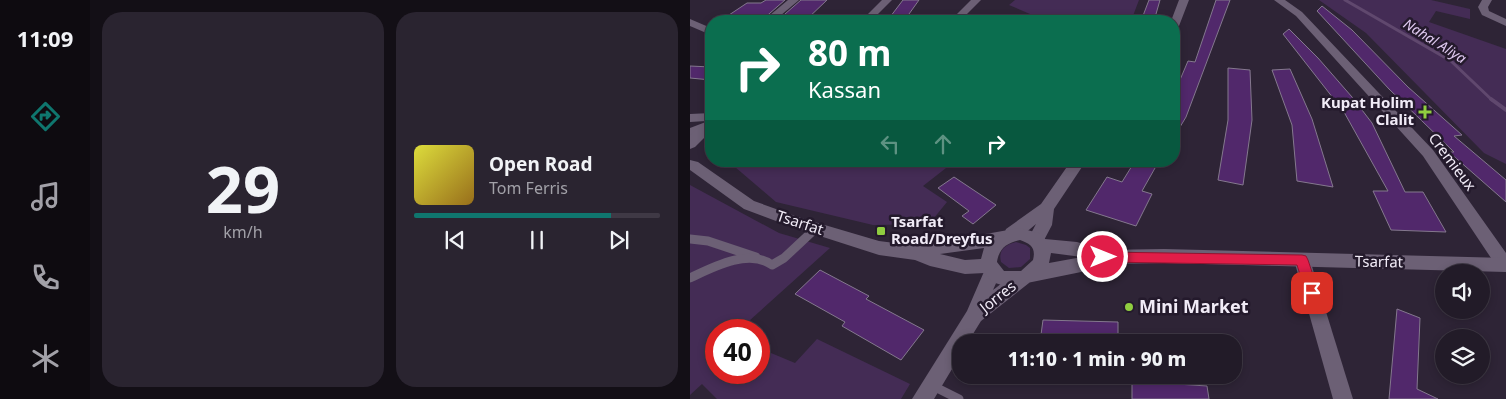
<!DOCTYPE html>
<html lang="en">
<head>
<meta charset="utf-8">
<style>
	body { margin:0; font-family:"Noto Sans",sans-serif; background:#2a2430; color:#f1f3f6; height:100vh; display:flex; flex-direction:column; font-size:19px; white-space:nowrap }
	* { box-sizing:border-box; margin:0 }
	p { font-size:16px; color:#a2a1a8 }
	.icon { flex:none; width:28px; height:28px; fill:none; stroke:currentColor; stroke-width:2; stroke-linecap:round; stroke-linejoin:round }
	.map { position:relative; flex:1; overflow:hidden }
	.drawer { display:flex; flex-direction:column; gap:12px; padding:12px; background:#130f16; width:600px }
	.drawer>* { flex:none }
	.hud { position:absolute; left:15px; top:15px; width:475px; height:152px; border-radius:20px; box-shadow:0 2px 8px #0003,0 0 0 1px #3f3945; background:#0b6e4f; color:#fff; overflow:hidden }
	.controls { position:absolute; left:745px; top:264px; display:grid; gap:10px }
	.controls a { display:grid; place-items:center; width:55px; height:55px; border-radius:50%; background:#221b28; box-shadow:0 2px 8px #0003,0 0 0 1px #3f3945; font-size:25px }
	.speed { position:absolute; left:15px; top:319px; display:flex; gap:10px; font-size:25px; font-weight:700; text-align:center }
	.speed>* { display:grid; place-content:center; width:65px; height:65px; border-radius:50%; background:#221b28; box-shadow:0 2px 8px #0003,0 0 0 1px #3f3945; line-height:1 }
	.speed .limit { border:8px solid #d22; background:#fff; color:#111 }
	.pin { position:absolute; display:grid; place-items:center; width:42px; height:42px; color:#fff; margin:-21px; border-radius:10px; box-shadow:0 2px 8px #0006 }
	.me { position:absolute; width:55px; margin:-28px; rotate:90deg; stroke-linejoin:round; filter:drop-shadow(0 0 4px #0008) }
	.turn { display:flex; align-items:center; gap:18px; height:105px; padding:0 20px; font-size:22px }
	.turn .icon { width:65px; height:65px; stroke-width:2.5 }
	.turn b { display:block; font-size:35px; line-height:42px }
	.lanes { display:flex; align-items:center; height:48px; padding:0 20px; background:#0003; justify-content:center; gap:25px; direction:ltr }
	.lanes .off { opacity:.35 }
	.drawer .tile { flex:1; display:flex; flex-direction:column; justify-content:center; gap:8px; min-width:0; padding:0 18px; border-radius:20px; background:#2a2430 }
	.drawer .dial { align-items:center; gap:0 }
	.dial b { font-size:65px; line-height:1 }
	.song { display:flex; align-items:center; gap:15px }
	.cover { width:60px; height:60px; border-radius:8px; background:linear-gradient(135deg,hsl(60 70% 55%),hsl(40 70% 35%)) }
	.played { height:5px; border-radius:2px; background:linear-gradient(90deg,#0f766e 80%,#3f3945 80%) }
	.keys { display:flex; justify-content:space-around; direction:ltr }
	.drawer .tiles { flex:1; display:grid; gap:12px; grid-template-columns:repeat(2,1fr) }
	.trip { position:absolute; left:262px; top:334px; width:290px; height:50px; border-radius:20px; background:#221b28; box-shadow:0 2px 8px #0003,0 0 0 1px #3f3945; font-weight:800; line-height:50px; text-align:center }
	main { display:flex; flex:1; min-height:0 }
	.menu { display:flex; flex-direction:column; width:90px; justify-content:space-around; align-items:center; background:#0e0b10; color:#a2a1a8 }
	.menu .icon { width:35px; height:35px }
	.menu .active { color:#0f766e }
	.menu b { font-size:22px; color:#f1f3f6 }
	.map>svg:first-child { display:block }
	.green { fill:#442c55 }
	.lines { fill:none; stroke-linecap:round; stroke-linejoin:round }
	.stream-far1 { stroke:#60486e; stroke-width:3 }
	.stream { stroke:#60486e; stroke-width:4 }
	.building { fill:#51286b; stroke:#84788e }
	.lane { stroke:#6c6075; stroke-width:9 }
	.street { fill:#6c6075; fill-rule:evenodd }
	.secondary { fill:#6c6075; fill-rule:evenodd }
	.route { fill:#e11d48; stroke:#92132f }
	.poi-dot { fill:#90cd40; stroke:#241a2c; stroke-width:2 }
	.labels { text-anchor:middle; stroke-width:5; stroke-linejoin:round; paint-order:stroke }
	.far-water-label { font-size:14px; font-style:italic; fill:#e1cbf2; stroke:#241a2c }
	.poi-label { font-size:15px; font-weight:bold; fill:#f1ebf7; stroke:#241a2c; text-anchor:end }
	.street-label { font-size:15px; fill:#f1ebf7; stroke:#241a2c }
	.near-poi-label { font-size:18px; font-weight:bold; fill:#f1ebf7; stroke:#241a2c; text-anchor:start }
</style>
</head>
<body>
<main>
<nav class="menu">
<b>11:09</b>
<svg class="icon active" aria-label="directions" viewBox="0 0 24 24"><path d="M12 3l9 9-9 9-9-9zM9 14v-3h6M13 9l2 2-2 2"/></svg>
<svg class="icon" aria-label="music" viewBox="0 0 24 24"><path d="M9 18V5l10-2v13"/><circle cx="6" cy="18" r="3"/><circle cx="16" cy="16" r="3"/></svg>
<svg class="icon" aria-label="phone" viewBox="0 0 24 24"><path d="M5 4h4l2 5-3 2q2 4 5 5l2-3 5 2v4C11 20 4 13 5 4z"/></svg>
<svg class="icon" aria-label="climate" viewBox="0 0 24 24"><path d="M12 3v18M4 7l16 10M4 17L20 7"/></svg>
</nav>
<section class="drawer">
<div class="tiles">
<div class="tile dial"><b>29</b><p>km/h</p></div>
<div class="tile">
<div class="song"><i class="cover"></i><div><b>Open Road</b><p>Tom Ferris</p></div></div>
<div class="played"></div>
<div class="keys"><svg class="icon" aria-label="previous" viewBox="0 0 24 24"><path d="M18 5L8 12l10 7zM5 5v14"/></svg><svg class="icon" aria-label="pause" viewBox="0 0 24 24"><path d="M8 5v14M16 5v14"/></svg><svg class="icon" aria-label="next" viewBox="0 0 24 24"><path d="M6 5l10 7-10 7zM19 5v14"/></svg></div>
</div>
</div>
</section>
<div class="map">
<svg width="816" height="399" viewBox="0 0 816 399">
	<rect width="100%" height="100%" fill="#2e2436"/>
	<!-- green -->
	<g class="green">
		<path d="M325,0H449L441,21H329L340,14L319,5Z"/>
		<path d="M629,0H741L780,9V19L746,11L739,22L816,49V164L794,153L676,33Z"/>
		<path d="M77,161H265L233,186L257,202L239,224L183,225L86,202L45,167Z"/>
		<path d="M0,185L89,233L140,248L49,330H26V372H69V348L105,363L127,339L220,384L211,399H27L12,384L0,395Z"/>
		<path d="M326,242L336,245L340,248V259L331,267L319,268L311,262C308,250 315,245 326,242Z"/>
	</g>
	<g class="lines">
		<!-- stream-far1 -->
		<path class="stream-far1" d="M655,0L761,61L802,100"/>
		<!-- stream -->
		<path class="stream" d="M801,99L816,110"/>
	</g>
	<!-- building -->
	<g class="building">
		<path d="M76,0H95L72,20L30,21L57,3H71Z"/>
		<path d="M111,0H137L115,21H87Z"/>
		<path d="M213,0H229L214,21H197Z"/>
		<path d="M459,0H470L464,21H451Z"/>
		<path d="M526,0H540L496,117L484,137V94L498,61L505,62Z"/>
		<path d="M632,6L662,30L718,87L772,135L764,136L816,180V202L759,152H764L699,89L627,11Z"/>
		<path d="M599,29L628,58L662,97L682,123L715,192H733L756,232L701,230L683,191H698L654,112L593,34Z"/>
		<path d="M0,66L21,67V80L0,78Z"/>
		<path d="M538,68L560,70L562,120L553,185L528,180L538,120Z"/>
		<path d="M600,69L622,119L643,187L607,181L602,125L582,70Z"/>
		<path d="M445,161H469L452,191L462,194L446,226L396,210L417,177L432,182Z"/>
		<path d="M264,177L306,205L283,224L272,216L279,211L248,188Z"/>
		<path d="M130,270L179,296L176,299L234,330L211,360L152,326L155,322L105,294Z"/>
		<path d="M707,309L730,318L727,389L748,399H699Z"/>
		<path d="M353,320L428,322V342H350Z"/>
		<path d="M442,381L517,386L519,399H442Z"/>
	</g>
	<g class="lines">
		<!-- lane -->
		<g class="lane">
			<path d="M0,239L18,241L66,257"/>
			<path d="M0,278C23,267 59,248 82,265L94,258L125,229"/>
			<path d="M241,385L269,399"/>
		</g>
		<!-- street -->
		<g class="street">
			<path d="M98,0H109L84,21H73Z"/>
			<path d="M192,0H202L181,21H171Z"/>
			<path d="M281,0H291L270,21H260Z"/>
			<path d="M489,0H499L489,26L484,29V21H481Z"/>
			<path d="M584,0H595L612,12L743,150L816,253V272L809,270L733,156L606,16Z"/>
			<path d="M792,0H802L798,7L799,11L816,19V26L792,15L788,7Z"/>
			<path d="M0,19L21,28V35L0,26Z"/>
			<path d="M21,120V129L0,137V128Z"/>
			<path d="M381,161H396L364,209L362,225L352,244L346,246L340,244L338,239L346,224C337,231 328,242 316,239L314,234L316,229L351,204Z"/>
			<path d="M612,253L618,255L620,260L663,399H643L604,260L606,255Z"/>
			<path d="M302,265L308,267L311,272L303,290C313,283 326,268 339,273L342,278L339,283L291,321L278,342H271V354L244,399H222L277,311L296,267Z"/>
		</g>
		<!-- secondary -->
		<g class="secondary">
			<path d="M21,113V131L5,147L0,149V135L16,121L0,122V114Z"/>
			<path d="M0,160L8,162L64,201L111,218L189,241L228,246L330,228L352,234L355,239L387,242L413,250L474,249L816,258V272L474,263L415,264L401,270L318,287L302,282L295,273L275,274L240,266L225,260L189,255L102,227L54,209L0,170ZM330,240C341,244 346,248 343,260L331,271H314L307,262C309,248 317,243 330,240ZM294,248L291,259L275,260L250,254ZM361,253L392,257L359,263Z"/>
		</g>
	</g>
	<!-- route -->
	<path class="route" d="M413,252L612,255L616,256L618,260L629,293L627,297L622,299L617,297L607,265L413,262L409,261L407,257L409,253Z"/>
	<!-- markers -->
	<g class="poi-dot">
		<path d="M732.5 104.5h5v5h5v5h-5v5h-5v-5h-5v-5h5z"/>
		<rect x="186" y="226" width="10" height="10" rx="2.5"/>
		<circle cx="439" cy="307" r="5"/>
	</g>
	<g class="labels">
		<!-- far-water labels -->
		<g class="far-water-label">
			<text transform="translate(745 41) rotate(32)" y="5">Nahal Aliya</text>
		</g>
		<!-- poi labels -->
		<g class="poi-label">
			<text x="724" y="108">Kupat Holim<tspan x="724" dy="17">Clalit</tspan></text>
			<text x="201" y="227" text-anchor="start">Tsarfat<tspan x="201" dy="17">Road/Dreyfus</tspan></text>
		</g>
		<!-- street labels -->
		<g class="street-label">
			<text transform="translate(762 162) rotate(53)" y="5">Cremieux</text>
			<text transform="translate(110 223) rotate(18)" y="5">Tsarfat</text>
			<text transform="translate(689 262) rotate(1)" y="5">Tsarfat</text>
			<text transform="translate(308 297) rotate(-38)" y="5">Jorres</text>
		</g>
		<!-- near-poi labels -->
		<g class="near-poi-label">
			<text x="449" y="313">Mini Market</text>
		</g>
	</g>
</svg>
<div class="controls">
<a><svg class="icon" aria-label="sound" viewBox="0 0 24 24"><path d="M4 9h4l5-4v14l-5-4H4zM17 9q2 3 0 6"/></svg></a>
<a><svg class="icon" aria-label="layers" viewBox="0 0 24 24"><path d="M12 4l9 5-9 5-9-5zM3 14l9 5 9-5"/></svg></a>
</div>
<div class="speed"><div class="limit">40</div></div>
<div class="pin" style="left:622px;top:293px;background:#d93025"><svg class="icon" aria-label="arrive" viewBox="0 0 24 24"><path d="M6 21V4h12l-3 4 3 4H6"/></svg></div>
<svg class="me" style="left:413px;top:257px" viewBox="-20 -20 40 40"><circle r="17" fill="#e11d48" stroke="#fff" stroke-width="3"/><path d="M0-11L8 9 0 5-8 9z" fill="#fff"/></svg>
<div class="trip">11:10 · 1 min · 90 m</div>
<div class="hud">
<div class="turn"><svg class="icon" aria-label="right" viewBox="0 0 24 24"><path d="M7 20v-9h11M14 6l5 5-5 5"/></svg><div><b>80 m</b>Kassan</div></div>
<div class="lanes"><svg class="icon off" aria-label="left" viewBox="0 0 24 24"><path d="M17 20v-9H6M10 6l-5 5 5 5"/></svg><svg class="icon off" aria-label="ahead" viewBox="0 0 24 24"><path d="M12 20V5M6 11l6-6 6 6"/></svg><svg class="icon" aria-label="right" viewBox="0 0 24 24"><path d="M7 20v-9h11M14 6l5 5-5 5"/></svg></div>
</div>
</div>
</main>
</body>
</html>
